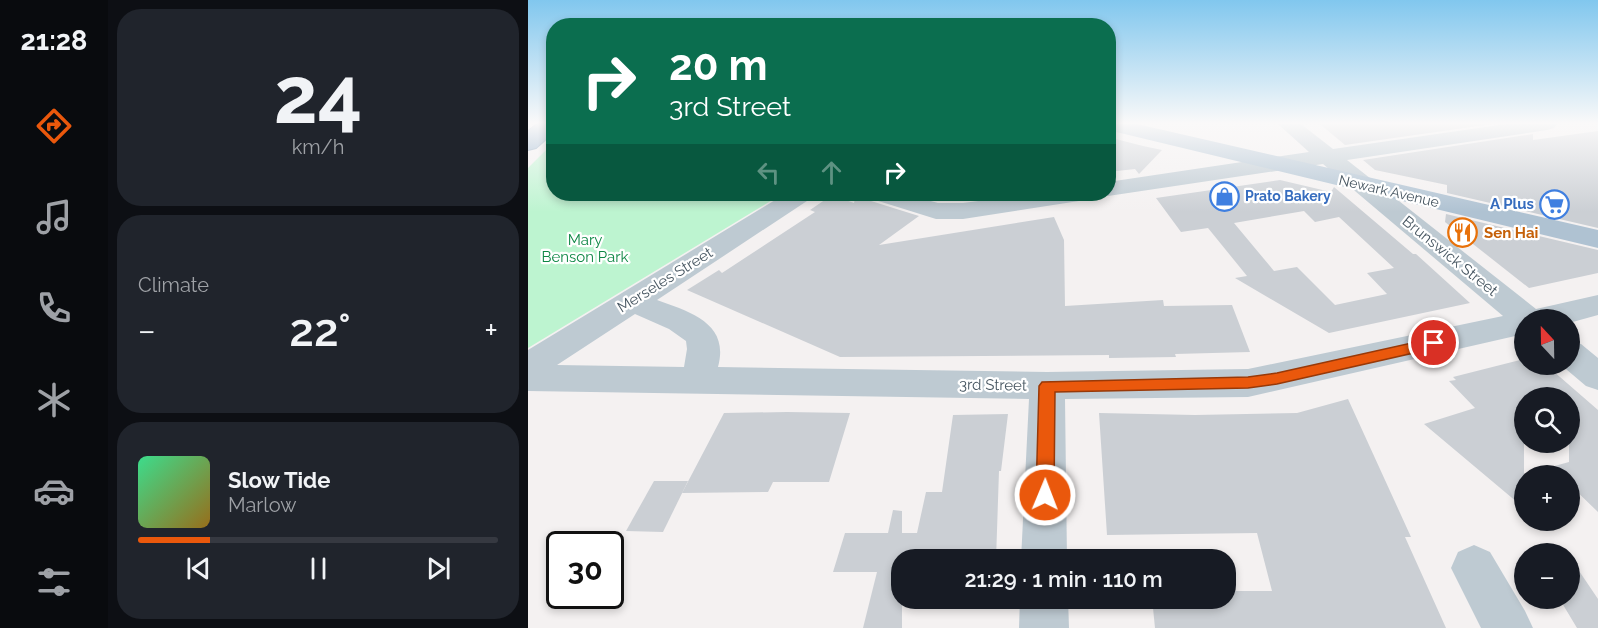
<!DOCTYPE html>
<html lang="en">
<head>
<meta charset="utf-8">
<style>
	body { margin:0; font-family:Raleway,sans-serif; background:#20242c; color:#f1f3f6; height:100vh; display:flex; flex-direction:column; font-size:22px; white-space:nowrap }
	* { box-sizing:border-box; margin:0 }
	p { font-size:20px; color:#9ea1a6 }
	.icon { flex:none; width:33px; height:33px; fill:none; stroke:currentColor; stroke-width:2; stroke-linecap:round; stroke-linejoin:round }
	.map { position:relative; flex:1; overflow:hidden }
	.details { display:flex; flex-direction:column; gap:9px; padding:9px; background:#0d0f14; width:420px }
	.details>* { flex:none }
	.hud { position:absolute; left:18px; top:18px; width:570px; height:183px; border-radius:24px; box-shadow:0 3px 9px #0003; background:#0b6e4f; color:#fff; overflow:hidden }
	.needle { width:39px; rotate:338deg }
	.fabs { position:absolute; left:986px; top:309px; display:grid; gap:12px }
	.fabs a { display:grid; place-items:center; width:66px; height:66px; border-radius:50%; background:#171b24; box-shadow:0 3px 9px #0003; font-size:30px }
	.speed { position:absolute; left:18px; top:531px; display:flex; gap:12px; font-size:30px; font-weight:700; text-align:center }
	.speed>* { display:grid; place-content:center; width:78px; height:78px; border-radius:50%; background:#171b24; box-shadow:0 3px 9px #0003; line-height:1 }
	.speed .limit { border:3px solid #111; border-radius:9px; background:#fff; color:#111 }
	.pin { position:absolute; display:grid; place-items:center; width:51px; height:51px; color:#fff; margin:-26px; border:3px solid #fff; border-radius:50%; box-shadow:0 2px 6px #0007 }
	.me { position:absolute; width:66px; margin:-33px; rotate:1deg; stroke-linejoin:round; filter:drop-shadow(0 0 4px #0008) }
	.turn { display:flex; align-items:center; gap:21px; height:126px; padding:0 24px; font-size:27px }
	.turn .icon { width:78px; height:78px; stroke-width:2.5 }
	.turn b { display:block; font-size:42px; line-height:51px }
	.lanes { display:flex; align-items:center; height:57px; padding:0 24px; background:#0003; justify-content:center; gap:30px; direction:ltr }
	.lanes .off { opacity:.35 }
	.big { font-size:45px; font-weight:600; line-height:1.1 }
	.details .tile { flex:1; display:flex; flex-direction:column; justify-content:center; gap:9px; min-width:0; padding:0 21px; border-radius:24px; background:#20242c }
	.details .dial { align-items:center; gap:0 }
	.dial b { font-size:78px; line-height:1 }
	.song { display:flex; align-items:center; gap:18px }
	.cover { width:72px; height:72px; border-radius:9px; background:linear-gradient(135deg,hsl(150 70% 55%),hsl(40 70% 35%)) }
	.played { height:6px; border-radius:3px; background:linear-gradient(90deg,#ea580c 20%,#363941 20%) }
	.keys { display:flex; justify-content:space-around; direction:ltr }
	.heat { display:flex; justify-content:space-between; align-items:center; font-size:33px; direction:ltr }
	.trip { position:absolute; left:363px; top:549px; width:345px; height:60px; border-radius:24px; background:#171b24; box-shadow:0 3px 9px #0003; font-weight:600; line-height:60px; text-align:center }
	main { display:flex; flex:1; min-height:0 }
	.menu { display:flex; flex-direction:column; width:108px; justify-content:space-around; align-items:center; background:#090b0e; color:#9ea1a6 }
	.menu .icon { width:42px; height:42px }
	.menu .on { color:#ea580c }
	.menu b { font-size:27px; color:#f1f3f6 }
	.map>svg:first-child { display:block }
	.green { fill:#bdf4d0 }
	.building { fill:#cbcfd4; fill-rule:evenodd }
	.lines { fill:none; stroke-linecap:round; stroke-linejoin:round }
	.highway-casing { stroke:#7091b1; stroke-width:2 }
	.minor { fill:#becad2; fill-rule:evenodd }
	.major { fill:#afc2d2; fill-rule:evenodd }
	.highway { fill:#85a6c5; fill-rule:evenodd }
	.route { fill:#ea580c; stroke:#983908; stroke-width:1.5 }
	.labels { text-anchor:middle; stroke-width:4.5; stroke-linejoin:round; paint-order:stroke }
	.far-street-label { font-size:14px; fill:#475661; stroke:#fff }
	.far-shop-label { font-size:14px; font-weight:bold; fill:#366cbe; stroke:#fff; text-anchor:start }
	.shop-label { font-size:15px; font-weight:bold; fill:#366cbe; stroke:#fff; text-anchor:end }
	.food-label { font-size:15px; font-weight:bold; fill:#c56008; stroke:#fff; text-anchor:start }
	.park-label { font-size:15px; fill:#0e8745; stroke:#fff }
	.street-label { font-size:15px; fill:#475661; stroke:#fff }
</style>
</head>
<body>
<main>
<nav class="menu">
<b>21:28</b>
<svg class="icon on" aria-label="directions" viewBox="0 0 24 24"><path d="M12 3l9 9-9 9-9-9zM9 14v-3h6M13 9l2 2-2 2"/></svg>
<svg class="icon" aria-label="music" viewBox="0 0 24 24"><path d="M9 18V5l10-2v13"/><circle cx="6" cy="18" r="3"/><circle cx="16" cy="16" r="3"/></svg>
<svg class="icon" aria-label="phone" viewBox="0 0 24 24"><path d="M5 4h4l2 5-3 2q2 4 5 5l2-3 5 2v4C11 20 4 13 5 4z"/></svg>
<svg class="icon" aria-label="climate" viewBox="0 0 24 24"><path d="M12 3v18M4 7l16 10M4 17L20 7"/></svg>
<svg class="icon" aria-label="car" viewBox="0 0 24 24"><path d="M5 17H2v-5l4-1 3-4h7l3 4 3 1v5h-3M9 17h6M6 11h13"/><circle cx="7" cy="17" r="2"/><circle cx="17" cy="17" r="2"/></svg>
<svg class="icon" aria-label="filters" viewBox="0 0 24 24"><path d="M4 7h16M4 17h16"/><circle cx="9" cy="7" r="2"/><circle cx="15" cy="17" r="2"/></svg>
</nav>
<section class="details">
<div class="tile dial"><b>24</b><p>km/h</p></div>
<div class="tile"><p>Climate</p>
<div class="heat"><a>−</a><b class="big">22°</b><a>+</a></div>
</div>
<div class="tile">
<div class="song"><i class="cover"></i><div><b>Slow Tide</b><p>Marlow</p></div></div>
<div class="played"></div>
<div class="keys"><svg class="icon" aria-label="previous" viewBox="0 0 24 24"><path d="M18 5L8 12l10 7zM5 5v14"/></svg><svg class="icon" aria-label="pause" viewBox="0 0 24 24"><path d="M8 5v14M16 5v14"/></svg><svg class="icon" aria-label="next" viewBox="0 0 24 24"><path d="M6 5l10 7-10 7zM19 5v14"/></svg></div>
</div>
</section>
<div class="map">
<svg width="1070" height="628" viewBox="0 0 1070 628">
	<rect width="100%" height="100%" fill="#f4f1f1"/>
	<!-- green -->
	<path class="green" d="M25,143L26,194H254L0,348V168Z"/>
	<!-- building -->
	<g class="building">
		<path d="M792,124H964L817,145Z"/>
		<path d="M1070,131V228L919,193V185L847,170L835,160L1005,134V140Z"/>
		<path d="M580,137L615,146L634,150L611,174L607,169L580,172Z"/>
		<path d="M752,180L803,192L806,187L885,254H888L942,303L801,333L707,278L719,276L680,228L653,232L628,198ZM776,211L787,222L811,217L866,268L839,273L859,294L807,305L769,267L746,271L706,223Z"/>
		<path d="M328,194H339L343,201L391,216L351,245L526,217L536,240L537,306L635,300L636,306L704,305L722,352L647,354L648,357L581,358V355L312,357L159,290L191,270L194,273L287,212L282,210L304,195L326,203Z"/>
		<path d="M918,214L1070,250V273L1001,288L917,222Z"/>
		<path d="M996,359V364H1017L1070,410V512L1041,484V476H1032L1023,467L1041,462V398H996V508L896,424L947,408L921,381L928,380L925,377Z"/>
		<path d="M820,399L883,537H877L918,628H627L624,598H698V591H744L729,533L579,535L571,413L667,415L769,413Z"/>
		<path d="M196,413L259,412L322,413L301,482H245L240,492L154,493Z"/>
		<path d="M480,414L473,471H471L468,560H374V628H335L349,572H305L317,533H360L365,510L374,511V533H389L398,492H414L425,415Z"/>
		<path d="M126,481H160L135,532L98,531Z"/>
		<path d="M1041,556L1070,599V628H1049L1031,598H1041Z"/>
	</g>
	<g class="lines">
		<defs>
			<path id="highway" d="M9,124H26V132L8,148L0,150V131Z"/>
		</defs>
		<!-- highway casing -->
		<use href="#highway" class="highway-casing"/>
		<!-- minor -->
		<g class="minor">
			<path d="M750,124H773L805,149L978,124H1029L1026,128L1019,130L819,160L1008,309L1070,295V315L1041,323V320H996V334L720,397L537,399L539,560H493L501,399L0,391V350L257,194H285L282,199L129,300C162,312 202,323 190,367L519,372L720,369L975,316L795,164L580,196L571,194H580V182L781,152ZM107,314L141,329L158,341L159,349L156,367L29,365Z"/>
			<path d="M341,194H377L410,203H435L503,194H563L560,199L551,201L435,219H408L344,199Z"/>
			<path d="M1041,341L1053,344L1070,358V390L1058,386L1032,364H1041Z"/>
			<path d="M946,545L962,552L997,611L1005,628H953L923,568L930,552Z"/>
			<path d="M492,598H540L541,628H491Z"/>
		</g>
		<!-- major -->
		<path class="major" d="M580,124H609L1070,230V248L580,130Z"/>
		<!-- highway -->
		<use href="#highway" class="highway"/>
	</g>
	<!-- sky -->
	<linearGradient id="sky" x2="0" y2="1"><stop stop-color="#81c7ee"/><stop offset="0.58" stop-color="#faf9f9"/><stop offset="1" stop-color="#faf9f9" stop-opacity="0"/></linearGradient>
	<rect width="1070" height="212" fill="url(#sky)"/>
	<!-- route -->
	<path class="route" d="M906,338L914,343L912,347L749,384L720,388L527,392L526,495L524,501L517,503L511,501L508,495L511,386L514,382L720,377L749,373Z"/>
	<!-- icons -->
	<defs>
		<symbol id="shop-ring" viewBox="-11 -11 22 22"><circle r="9.5" fill="#fff" stroke="#3f7fe0" stroke-width="1.5"/><path d="M-5-2.5h2.3a2.7 3.5 0 0 1 5.4 0H5L5.5 6h-11ZM-1.5-2.5h3a1.5 2.3 0 0 0-3 0Z" fill="#3f7fe0"/></symbol>
		<symbol id="supermarket-ring" viewBox="-11 -11 22 22"><circle r="9.5" fill="#fff" stroke="#3f7fe0" stroke-width="1.5"/><path d="M-6-5.5h2.5l.6 2H6L4.5 2H-2.5L-4.4-4H-6ZM-1.5 3.2a1.3 1.3 0 1 0 .1 0ZM3 3.2a1.3 1.3 0 1 0 .1 0Z" fill="#3f7fe0"/></symbol>
		<symbol id="restaurant-ring" viewBox="-11 -11 22 22"><circle r="9.5" fill="#fff" stroke="#e8710a" stroke-width="1.5"/><path d="M-5-6h1v4h1v-4h1v4h1v-4h1v5L-1.5 .5V6h-2V.5L-5-1ZM5-6V6H3V1.5H1.5Q1.5-4 5-6Z" fill="#e8710a"/></symbol>
	</defs>
	<g fill-rule="evenodd">
		<use href="#shop-ring" x="680" y="180" width="33" height="33"/>
		<use href="#supermarket-ring" x="1010" y="188" width="33" height="33"/>
		<use href="#restaurant-ring" x="918" y="216" width="33" height="33"/>
	</g>
	<g class="labels">
		<!-- far-street labels -->
		<g class="far-street-label">
			<text transform="translate(861 191) rotate(13)" y="5">Newark Avenue</text>
		</g>
		<!-- far-shop labels -->
		<g class="far-shop-label">
			<text x="717" y="201">Prato Bakery</text>
		</g>
		<!-- shop labels -->
		<g class="shop-label">
			<text x="1006" y="209">A Plus</text>
		</g>
		<!-- food labels -->
		<g class="food-label">
			<text x="956" y="238">Sen Hai</text>
		</g>
		<!-- park labels -->
		<g class="park-label">
			<text x="57" y="245">Mary<tspan x="57" dy="17">Benson Park</tspan></text>
		</g>
		<!-- street labels -->
		<g class="street-label">
			<text transform="translate(922 256) rotate(39)" y="5">Brunswick Street</text>
			<text transform="translate(137 280) rotate(-32)" y="5">Merseles Street</text>
			<text transform="translate(465 385) rotate(1)" y="5">3rd Street</text>
		</g>
	</g>
</svg>
<div class="fabs">
<a><svg class="needle" viewBox="-14 -14 28 28"><path d="M0-13l5 13h-10z" fill="#e53935"/><path d="M0 13l5-13h-10z" fill="#9ea1a6"/></svg></a>
<a><svg class="icon" aria-label="search" viewBox="0 0 24 24"><circle cx="10" cy="10" r="6"/><path d="M15 15l6 6"/></svg></a>
<a>+</a>
<a>−</a>
</div>
<div class="speed"><div class="limit">30</div></div>
<div class="pin" style="left:906px;top:343px;background:#d93025"><svg class="icon" aria-label="arrive" viewBox="0 0 24 24"><path d="M6 21V4h12l-3 4 3 4H6"/></svg></div>
<svg class="me" style="left:517px;top:495px" viewBox="-20 -20 40 40"><circle r="17" fill="#ea580c" stroke="#fff" stroke-width="3"/><path d="M0-11L8 9 0 5-8 9z" fill="#fff"/></svg>
<div class="trip">21:29 · 1 min · 110 m</div>
<div class="hud">
<div class="turn"><svg class="icon" aria-label="right" viewBox="0 0 24 24"><path d="M7 20v-9h11M14 6l5 5-5 5"/></svg><div><b>20 m</b>3rd Street</div></div>
<div class="lanes"><svg class="icon off" aria-label="left" viewBox="0 0 24 24"><path d="M17 20v-9H6M10 6l-5 5 5 5"/></svg><svg class="icon off" aria-label="ahead" viewBox="0 0 24 24"><path d="M12 20V5M6 11l6-6 6 6"/></svg><svg class="icon" aria-label="right" viewBox="0 0 24 24"><path d="M7 20v-9h11M14 6l5 5-5 5"/></svg></div>
</div>
</div>
</main>
</body>
</html>
